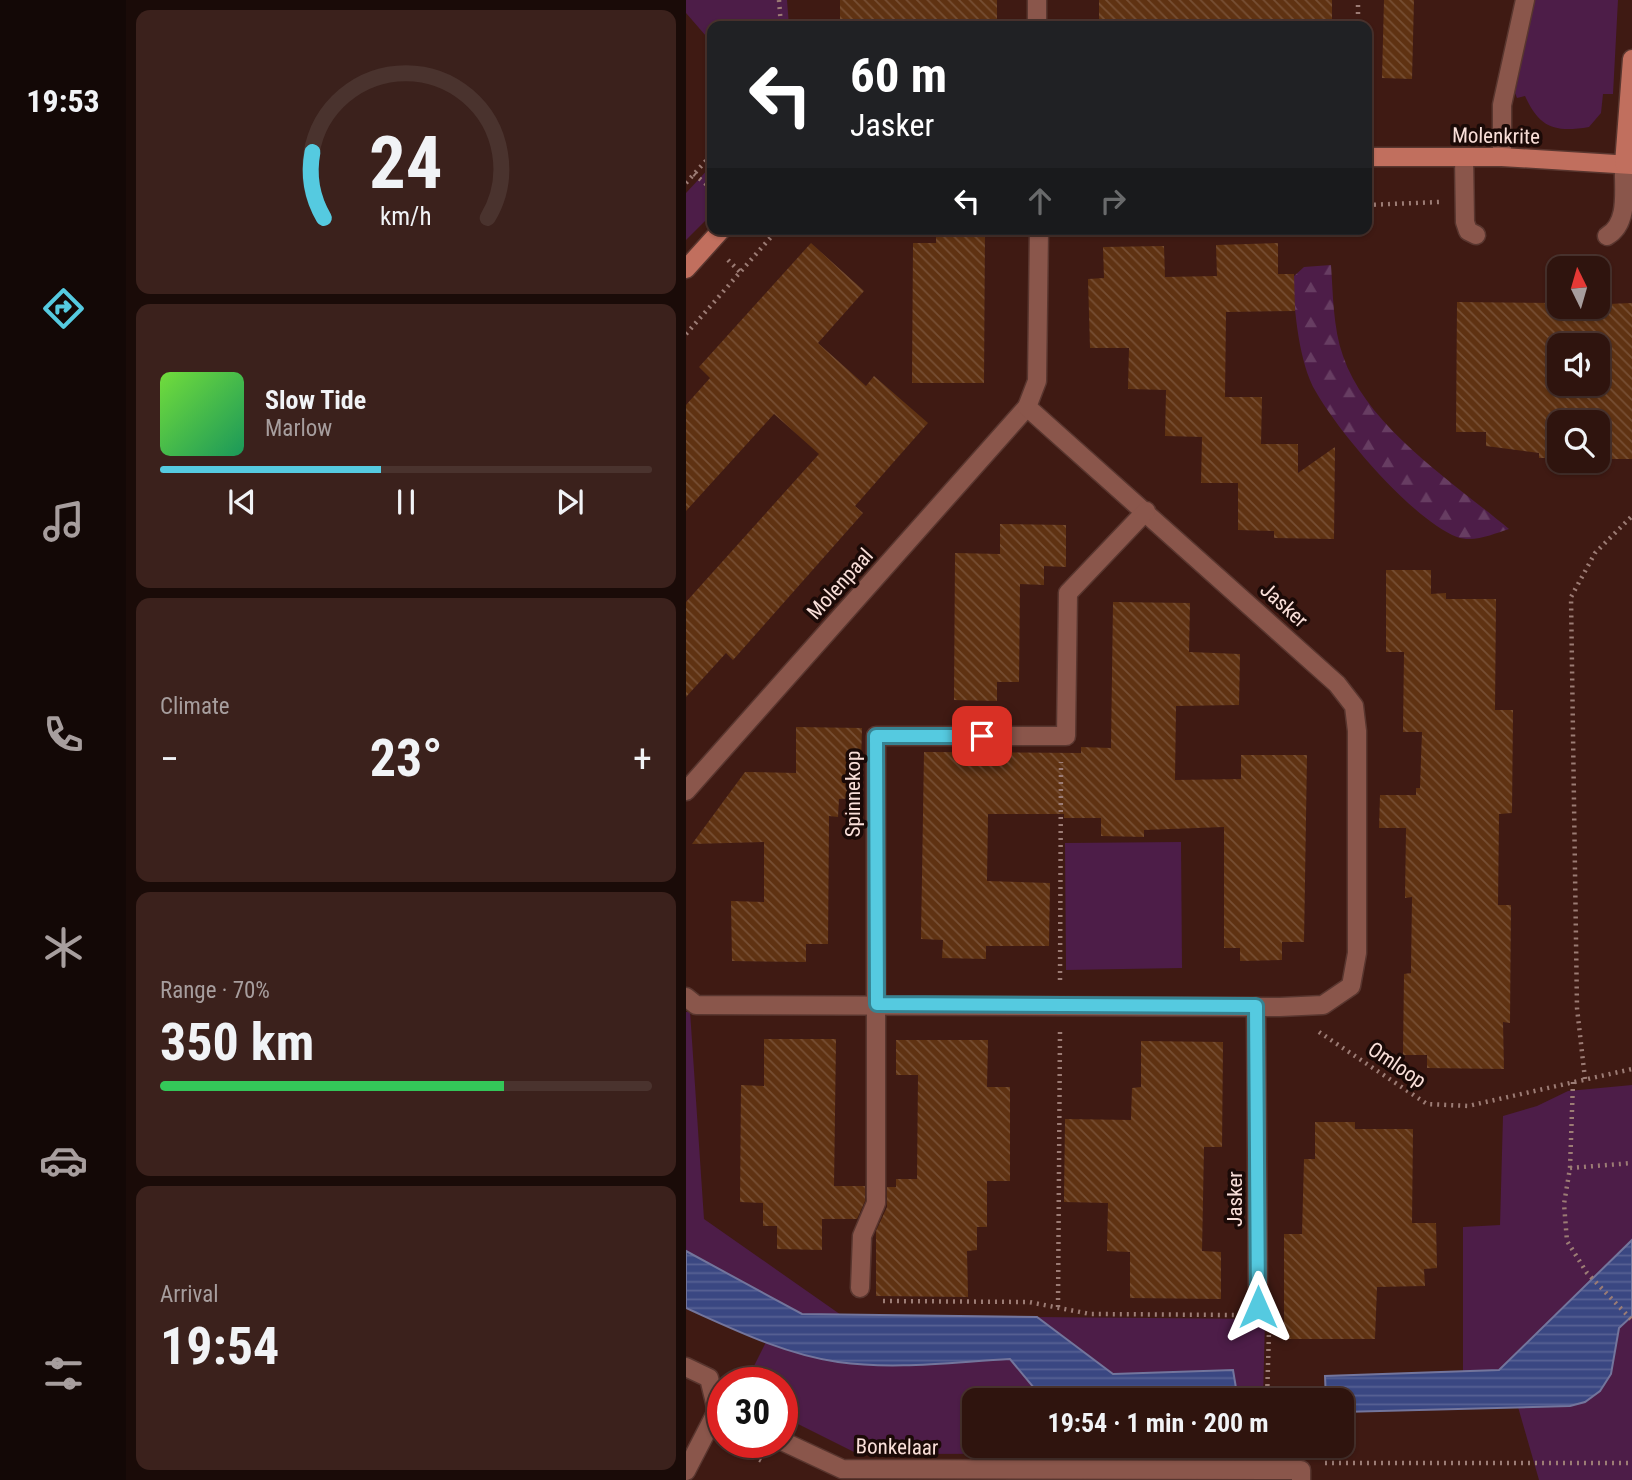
<!DOCTYPE html>
<html lang="en">
<head>
<meta charset="utf-8">
<style>
	body { margin:0; font-family:"Roboto Condensed",sans-serif; background:#3b211c; color:#f1f3f6; height:100vh; display:flex; flex-direction:column; font-size:26px; white-space:nowrap }
	* { box-sizing:border-box; margin:0 }
	p { font-size:23px; color:#a79e9e }
	.icon { flex:none; width:38px; height:38px; fill:none; stroke:currentColor; stroke-width:2; stroke-linecap:round; stroke-linejoin:round }
	.map { position:relative; flex:1; overflow:hidden }
	.details { display:flex; flex-direction:column; gap:10px; padding:10px; background:#1a0b08; width:560px }
	.details>* { flex:none }
	.guide { position:absolute; left:21px; top:21px; width:665px; height:214px; border-radius:14px; box-shadow:0 2px 5px #0004,0 0 0 2px #4a332e; background:#202124; color:#fff; overflow:hidden }
	.needle { width:46px; rotate:355deg }
	.buttons { position:absolute; left:861px; top:256px; display:grid; gap:14px }
	.buttons a { display:grid; place-items:center; width:63px; height:63px; border-radius:14px; background:#2f140e; box-shadow:0 2px 5px #0004,0 0 0 2px #4a332e; font-size:35px }
	.speed { position:absolute; left:21px; top:1367px; display:flex; gap:14px; font-size:35px; font-weight:700; text-align:center }
	.speed>* { display:grid; place-content:center; width:91px; height:91px; border-radius:50%; background:#2f140e; box-shadow:0 2px 5px #0004,0 0 0 2px #4a332e; line-height:1 }
	.speed .limit { border:10px solid #d22; background:#fff; color:#111 }
	.pin { position:absolute; display:grid; place-items:center; width:60px; height:60px; color:#fff; margin:-30px; border-radius:14px; box-shadow:0 4px 10px #0006 }
	.me { position:absolute; width:77px; margin:-38px; rotate:0deg; stroke-linejoin:round; filter:drop-shadow(0 0 5px #0008) }
	.turn { display:flex; align-items:center; gap:24px; height:147px; padding:0 28px; font-size:32px }
	.turn .icon { width:91px; height:91px; stroke-width:2.5 }
	.turn b { display:block; font-size:49px; line-height:60px }
	.lanes { display:flex; align-items:center; height:66px; padding:0 28px; background:#0003; justify-content:center; gap:35px; direction:ltr }
	.lanes .off { opacity:.35 }
	.big { font-size:52px; font-weight:700; line-height:1.1 }
	.details .card { flex:1; display:flex; flex-direction:column; justify-content:center; gap:10px; min-width:0; padding:0 24px; border-radius:14px; background:#3b211c }
	.details .dial { align-items:center; gap:0 }
	.dial svg { height:182px; overflow:visible; fill:none; stroke:#4a332e; stroke-width:7; stroke-linecap:round; text-anchor:middle }
	.dial text { fill:#f1f3f6; stroke:none }
	.song { display:flex; align-items:center; gap:21px }
	.cover { width:84px; height:84px; border-radius:10px; background:linear-gradient(135deg,hsl(100 70% 55%),hsl(150 70% 35%)) }
	.played { height:7px; border-radius:4px; background:linear-gradient(90deg,#55cae0 45%,#4a332e 45%) }
	.keys { display:flex; justify-content:space-around; direction:ltr }
	.heat { display:flex; justify-content:space-between; align-items:center; font-size:38px; direction:ltr }
	.charge { height:10px; border-radius:5px; background:linear-gradient(90deg,#34c759 70%,#4a332e 0) }
	.trip { position:absolute; left:276px; top:1388px; width:392px; height:70px; border-radius:14px; background:#2f140e; box-shadow:0 2px 5px #0004,0 0 0 2px #4a332e; font-weight:700; line-height:70px; text-align:center }
	main { display:flex; flex:1; min-height:0 }
	.tabs { display:flex; flex-direction:column; width:126px; justify-content:space-around; align-items:center; background:#130806; color:#a79e9e }
	.tabs .icon { width:49px; height:49px }
	.tabs .on { color:#55cae0 }
	.tabs b { font-size:32px; color:#f1f3f6 }
	.map>svg:first-child { display:block }
	.grass { fill:#4d1d48 }
	.forest { fill:url(#forest-firs) }
	.water { fill:url(#water-rules); stroke:#73759c; stroke-width:2 }
	.building { fill:url(#building-back-hatch); fill-rule:evenodd }
	.lines { fill:none; stroke-linecap:round; stroke-linejoin:round }
	.lane-casing { stroke:#59362f; stroke-width:21 }
	.street-casing { stroke:#59362f; stroke-width:21 }
	.secondary-casing { stroke:#59362f; stroke-width:21 }
	.path { stroke:#9c7c75; stroke-width:4.5; stroke-dasharray:2 5; stroke-linecap:butt }
	.lane { stroke:#8a564b; stroke-width:18 }
	.street { stroke:#8a564b; stroke-width:18 }
	.secondary { stroke:#c16f5e; stroke-width:18 }
	.route-casing { stroke:#378392; stroke-width:18 }
	.route { stroke:#55cae0; stroke-width:12 }
	.labels { text-anchor:middle; stroke-width:7; stroke-linejoin:round; paint-order:stroke }
	.street-label { font-size:21px; fill:#f9dfd9; stroke:#1b0a07 }
</style>
</head>
<body>
<main>
<nav class="tabs">
<b>19:53</b>
<svg class="icon on" aria-label="directions" viewBox="0 0 24 24"><path d="M12 3l9 9-9 9-9-9zM9 14v-3h6M13 9l2 2-2 2"/></svg>
<svg class="icon" aria-label="music" viewBox="0 0 24 24"><path d="M9 18V5l10-2v13"/><circle cx="6" cy="18" r="3"/><circle cx="16" cy="16" r="3"/></svg>
<svg class="icon" aria-label="phone" viewBox="0 0 24 24"><path d="M5 4h4l2 5-3 2q2 4 5 5l2-3 5 2v4C11 20 4 13 5 4z"/></svg>
<svg class="icon" aria-label="climate" viewBox="0 0 24 24"><path d="M12 3v18M4 7l16 10M4 17L20 7"/></svg>
<svg class="icon" aria-label="car" viewBox="0 0 24 24"><path d="M5 17H2v-5l4-1 3-4h7l3 4 3 1v5h-3M9 17h6M6 11h13"/><circle cx="7" cy="17" r="2"/><circle cx="17" cy="17" r="2"/></svg>
<svg class="icon" aria-label="filters" viewBox="0 0 24 24"><path d="M4 7h16M4 17h16"/><circle cx="9" cy="7" r="2"/><circle cx="15" cy="17" r="2"/></svg>
</nav>
<section class="details">
<div class="card dial"><svg viewBox="0 0 100 80">
<path d="M14 69A42 42 0 1 1 86 69"/>
<path d="M14 69A42 42 0 0 1 9 40" stroke="#55cae0"/>
<text x="50" y="56" font-size="32" font-weight="700">24</text>
<text x="50" y="72" font-size="11">km/h</text>
</svg></div>
<div class="card">
<div class="song"><i class="cover"></i><div><b>Slow Tide</b><p>Marlow</p></div></div>
<div class="played"></div>
<div class="keys"><svg class="icon" aria-label="previous" viewBox="0 0 24 24"><path d="M18 5L8 12l10 7zM5 5v14"/></svg><svg class="icon" aria-label="pause" viewBox="0 0 24 24"><path d="M8 5v14M16 5v14"/></svg><svg class="icon" aria-label="next" viewBox="0 0 24 24"><path d="M6 5l10 7-10 7zM19 5v14"/></svg></div>
</div>
<div class="card"><p>Climate</p>
<div class="heat"><a>−</a><b class="big">23°</b><a>+</a></div>
</div>
<div class="card"><p>Range · 70%</p><b class="big">350 km</b><div class="charge"></div></div>
<div class="card"><p>Arrival</p><b class="big">19:54</b></div>
</section>
<div class="map">
<svg width="946" height="1480" viewBox="0 0 946 1480">
	<defs>
		<pattern id="forest-firs" width="22" height="20" patternUnits="userSpaceOnUse" patternTransform="scale(1.75)"><rect width="22" height="20" fill="#4d1d48"/><path d="M5 1l3.5 6h-7zM16 11l3.5 6h-7z" fill="#673d62"/></pattern>
		<pattern id="water-rules" width="6" height="5" patternUnits="userSpaceOnUse" patternTransform="scale(1.75)"><rect width="6" height="5" fill="#3a4782"/><path d="M0 2.5h6" fill="none" stroke="#576193"/></pattern>
		<pattern id="building-back-hatch" width="6" height="6" patternUnits="userSpaceOnUse" patternTransform="scale(1.75)"><rect width="6" height="6" fill="#5f3212"/><path d="M-1 5l2 2M0 0l6 6M5-1l2 2" fill="none" stroke="#774f34"/></pattern>
	</defs>
	<rect width="100%" height="100%" fill="#3f1a13"/>
	<!-- grass -->
	<g class="grass">
		<path d="M0,0H101L103,26H26V43L0,13Z"/>
		<path d="M848,0H932L927,94H917L915,113L903,127C868,133 853,127 839,96L831,98L829,93Z"/>
		<path d="M26,165V214L0,240V193Z"/>
		<path d="M495,842L496,968L380,970L379,843Z"/>
		<path d="M4,1011L18,1219L158,1317L116,1314L0,1251V1012Z"/>
		<path d="M946,1085V1240L813,1370L777,1371V1227L814,1225L817,1116L851,1106L882,1091Z"/>
		<path d="M946,1316V1480H853L832,1407L884,1406L925,1374L933,1328Z"/>
		<path d="M351,1317L579,1319L577,1400H552L547,1370L427,1374Z"/>
		<path d="M80,1342C168,1372 233,1364 324,1359L358,1400H289V1446H576V1453L190,1454L168,1452L96,1416V1382H60Z"/>
	</g>
	<!-- forest -->
	<path class="forest" d="M645,265C647,293 647,328 657,356C681,427 767,482 823,529C807,534 788,543 771,537C727,520 654,434 630,392C613,364 608,309 607,277L618,267Z"/>
	<!-- water -->
	<g class="water">
		<path d="M946,1240V1316L933,1328L925,1374L914,1391L899,1402L884,1406L656,1412V1400H640L639,1376L813,1370Z"/>
		<path d="M0,1251L116,1314L351,1317L427,1374L547,1370L552,1400H358L324,1359C267,1362 209,1370 152,1362C98,1354 49,1330 0,1308Z"/>
	</g>
	<!-- building -->
	<g class="building">
		<rect x="154" y="0" width="157" height="26"/>
		<rect x="413" y="0" width="233" height="26"/>
		<path d="M698,0H728L726,79L696,78Z"/>
		<path d="M250,229H299L298,383H226L227,243H250Z"/>
		<path d="M125,243L178,291L132,343L180,386L188,376L242,423L169,506L177,513L47,660L40,653L0,697V602L133,454L88,414L0,511V405L24,378L13,367Z"/>
		<path d="M592,243V274H608L609,311L540,312L539,397H576L575,444H612V473L649,447L648,539L588,538V531L552,530V483H515L516,437L479,436L480,390L442,389L443,348H404L402,279L418,278L417,247L478,246L479,277L531,276L530,245Z"/>
		<path d="M771,302L873,303V306L946,303V459H912V422H873V458H853V453L800,446V432H770ZM873,345H912V383H873Z"/>
		<path d="M314,524L380,525V567L358,566V585L334,584L333,682H311V701L268,700L269,553L314,554Z"/>
		<path d="M700,570H745V594L760,593V599H810L809,710H827L826,813L813,814L812,905H825L824,1023L817,1022L818,1069L741,1068V1055H717L718,974L725,973L726,897L719,898L720,828H693L694,795H730V788H734L736,732H717L718,652H700Z"/>
		<path d="M427,602L504,603L503,652L554,654L553,705L490,706L489,780L555,779V755H621L618,942H596V960L554,961V948H538V827L458,830V837L415,836V818H378V814H302L301,881L364,883L363,946H300V959L256,958L257,940L235,939L238,752L395,753V747L425,748Z"/>
		<path d="M110,727L176,728L174,798L153,799L152,817L143,816L142,944H120V962L46,961L45,901L78,902V842L6,844L59,772L110,773Z"/>
		<path d="M78,1039H150L148,1186H179V1201L171,1219H136V1250L91,1249V1226H77V1203L54,1202L55,1085L78,1086Z"/>
		<path d="M210,1040H302L301,1087H324V1181H301V1227H291V1250L281,1251L282,1297L190,1296V1231L201,1207V1187H210V1179H231L232,1075H210Z"/>
		<path d="M455,1041L537,1042L536,1147H518L516,1251L535,1252V1299L444,1298V1252L421,1251L422,1203L378,1202L379,1119L445,1120L446,1088L455,1087Z"/>
		<path d="M629,1122H669V1129H727L726,1223H750L751,1268L738,1269L739,1286L691,1287L689,1339H598V1234H616L618,1159H629Z"/>
	</g>
	<g class="lines">
		<defs>
			<g id="lane">
				<path d="M778,157L779,222L782,231L790,235"/>
				<path d="M921,236C944,223 937,188 938,164"/>
			</g>
			<g id="street">
				<path d="M351,0V26"/>
				<path d="M816,157V105L839,0"/>
				<path d="M0,791L341,407"/>
				<path d="M0,997L10,1005L594,1007L637,1005L665,986L671,953V731L668,706L651,684L341,407L351,381L353,229"/>
				<path d="M570,1007L572,1307"/>
				<path d="M174,1288L176,1236L190,1203V736H380L382,593L460,511"/>
				<path d="M0,1367L23,1378L31,1411"/>
				<path d="M96,1441L156,1469L615,1470V1480"/>
				<path d="M0,1471L31,1411L37,1413"/>
			</g>
			<g id="secondary">
				<path d="M681,157H816L946,165"/>
				<path d="M938,164L946,59"/>
				<path d="M0,269L36,229"/>
			</g>
		</defs>
		<!-- lane casing -->
		<use href="#lane" class="lane-casing"/>
		<!-- street casing -->
		<use href="#street" class="street-casing"/>
		<!-- secondary casing -->
		<use href="#secondary" class="secondary-casing"/>
		<!-- path -->
		<g class="path">
			<path d="M93,0L95,26"/>
			<path d="M672,14V0"/>
			<path d="M8,174L26,189"/>
			<path d="M0,183L26,154"/>
			<path d="M681,205L753,202"/>
			<path d="M42,260L54,272"/>
			<path d="M0,334L92,229"/>
			<path d="M374,980L375,762"/>
			<path d="M633,1032L741,1104L782,1106L946,1069"/>
			<path d="M899,1079L891,1008L885,597L909,553L946,516"/>
			<path d="M887,1082L884,1168L878,1204L881,1241L901,1273L946,1320"/>
			<path d="M884,1168L946,1163"/>
			<path d="M197,1301L343,1302L404,1314L548,1315"/>
			<path d="M372,1307L374,1031"/>
			<path d="M581,1400L583,1331"/>
			<path d="M42,1444L78,1462"/>
			<path d="M639,1463H946"/>
		</g>
		<!-- lane -->
		<use href="#lane" class="lane"/>
		<!-- street -->
		<use href="#street" class="street"/>
		<!-- secondary -->
		<use href="#secondary" class="secondary"/>
	</g>
	<g class="lines">
		<defs>
			<path id="route" d="M296,736H190L191,1004L570,1006L572,1307"/>
		</defs>
		<!-- route casing -->
		<use href="#route" class="route-casing"/>
		<!-- route -->
		<use href="#route" class="route"/>
	</g>
	<g class="labels">
		<!-- street labels -->
		<g class="street-label">
			<text transform="translate(810 136) rotate(1)" y="7">Molenkrite</text>
			<text transform="translate(154 584) rotate(-48)" y="7">Molenpaal</text>
			<text transform="translate(598 605) rotate(42)" y="7">Jasker</text>
			<text transform="translate(167 794) rotate(-90)" y="7">Spinnekop</text>
			<text transform="translate(711 1065) rotate(34)" y="7">Omloop</text>
			<text transform="translate(549 1199) rotate(-90)" y="7">Jasker</text>
			<text transform="translate(211 1447) rotate(1)" y="7">Bonkelaar</text>
		</g>
	</g>
</svg>
<div class="buttons">
<a><svg class="needle" viewBox="-14 -14 28 28"><path d="M0-13l5 13h-10z" fill="#e53935"/><path d="M0 13l5-13h-10z" fill="#a79e9e"/></svg></a>
<a><svg class="icon" aria-label="sound" viewBox="0 0 24 24"><path d="M4 9h4l5-4v14l-5-4H4zM17 9q2 3 0 6"/></svg></a>
<a><svg class="icon" aria-label="search" viewBox="0 0 24 24"><circle cx="10" cy="10" r="6"/><path d="M15 15l6 6"/></svg></a>
</div>
<div class="speed"><div class="limit">30</div></div>
<div class="pin" style="left:296px;top:736px;background:#d93025"><svg class="icon" aria-label="arrive" viewBox="0 0 24 24"><path d="M6 21V4h12l-3 4 3 4H6"/></svg></div>
<svg class="me" style="left:572px;top:1307px" viewBox="-20 -20 40 40"><path d="M0-17L14 15 0 8-14 15z" fill="#55cae0" stroke="#fff" stroke-width="4"/></svg>
<div class="trip">19:54 · 1 min · 200 m</div>
<div class="guide">
<div class="turn"><svg class="icon" aria-label="left" viewBox="0 0 24 24"><path d="M17 20v-9H6M10 6l-5 5 5 5"/></svg><div><b>60 m</b>Jasker</div></div>
<div class="lanes"><svg class="icon" aria-label="left" viewBox="0 0 24 24"><path d="M17 20v-9H6M10 6l-5 5 5 5"/></svg><svg class="icon off" aria-label="ahead" viewBox="0 0 24 24"><path d="M12 20V5M6 11l6-6 6 6"/></svg><svg class="icon off" aria-label="right" viewBox="0 0 24 24"><path d="M7 20v-9h11M14 6l5 5-5 5"/></svg></div>
</div>
</div>
</main>
</body>
</html>
